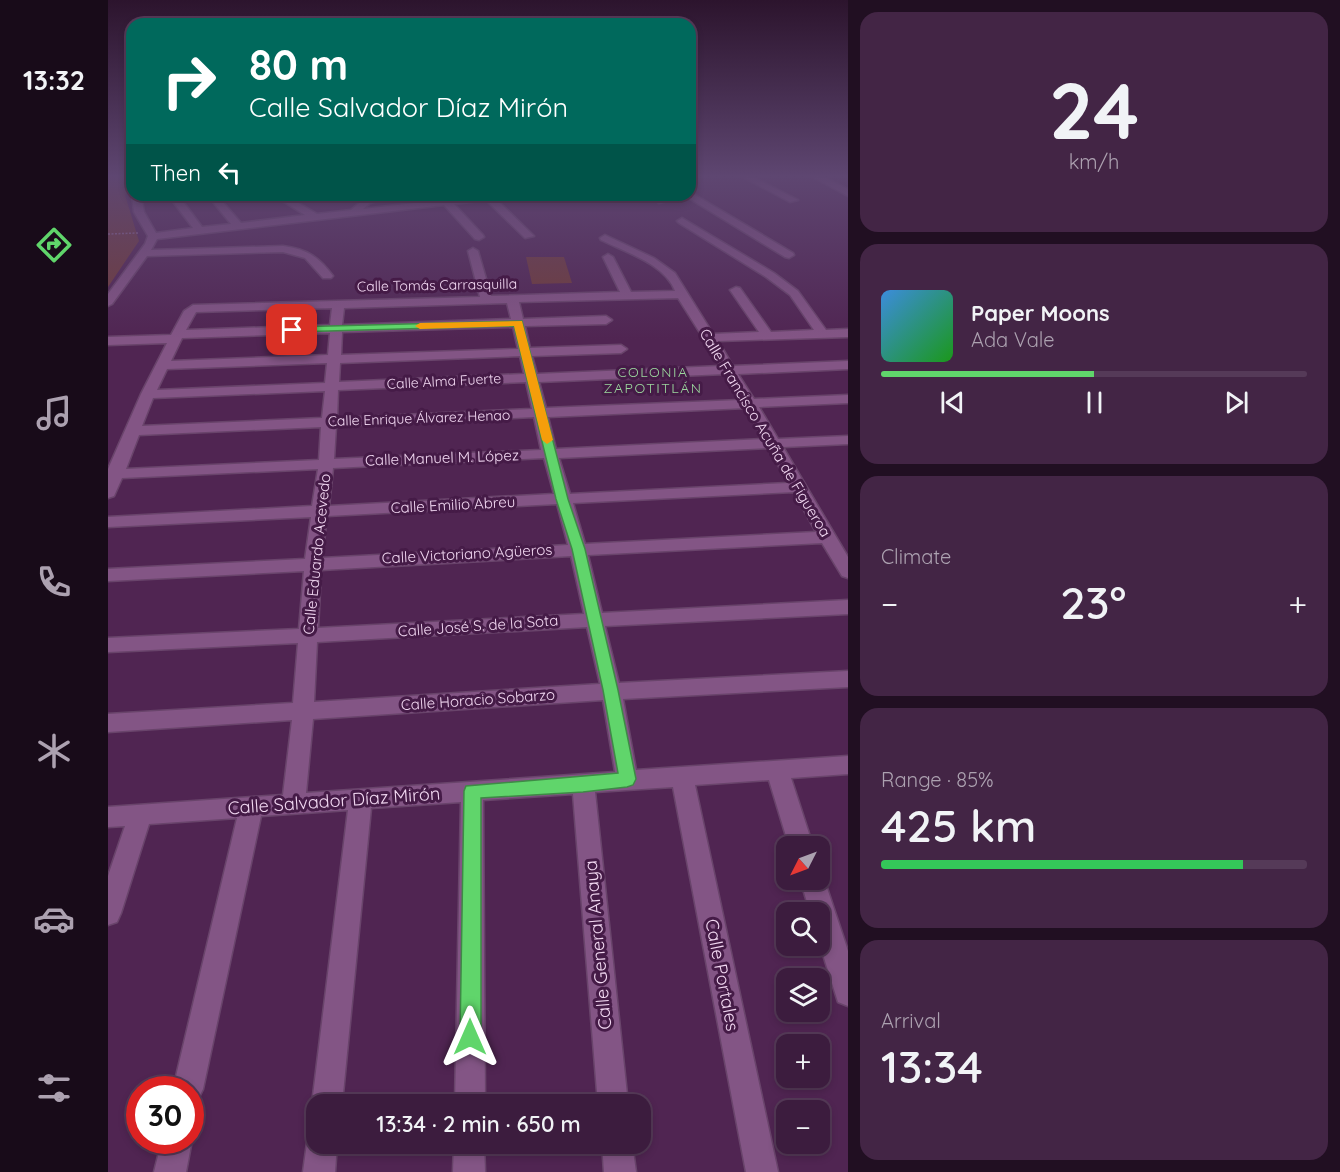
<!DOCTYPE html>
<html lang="en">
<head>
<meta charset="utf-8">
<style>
	body { margin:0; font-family:Quicksand,sans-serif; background:#432545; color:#f1f3f6; height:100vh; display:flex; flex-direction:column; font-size:22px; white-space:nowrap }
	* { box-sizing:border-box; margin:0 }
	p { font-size:20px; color:#aca1b0 }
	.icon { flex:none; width:33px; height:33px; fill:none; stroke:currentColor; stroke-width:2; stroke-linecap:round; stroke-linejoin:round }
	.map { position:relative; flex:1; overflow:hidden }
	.details { display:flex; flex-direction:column; gap:12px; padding:12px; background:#210f22; width:492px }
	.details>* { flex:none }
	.banner { position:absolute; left:18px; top:18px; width:570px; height:183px; border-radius:18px; box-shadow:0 3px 9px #0003,0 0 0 2px #553a58; background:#00695c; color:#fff; overflow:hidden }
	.needle { width:39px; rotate:228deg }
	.buttons { position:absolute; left:668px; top:836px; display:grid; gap:12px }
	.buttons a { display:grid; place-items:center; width:54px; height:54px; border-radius:12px; background:#3c1c3e; box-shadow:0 3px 9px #0003,0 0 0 2px #553a58; font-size:30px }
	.speed { position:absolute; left:18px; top:1076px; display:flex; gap:12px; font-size:30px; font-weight:700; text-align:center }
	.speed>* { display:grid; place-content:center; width:78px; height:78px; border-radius:50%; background:#3c1c3e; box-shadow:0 3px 9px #0003,0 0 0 2px #553a58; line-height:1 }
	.speed .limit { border:9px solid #d22; background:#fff; color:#111 }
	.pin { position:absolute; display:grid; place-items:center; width:51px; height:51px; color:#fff; margin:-26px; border-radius:12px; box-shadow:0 3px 9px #0006 }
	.me { position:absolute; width:66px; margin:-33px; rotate:0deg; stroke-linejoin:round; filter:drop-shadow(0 0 4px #0008) }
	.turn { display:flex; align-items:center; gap:21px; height:126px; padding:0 24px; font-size:27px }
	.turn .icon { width:78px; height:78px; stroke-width:2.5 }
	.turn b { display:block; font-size:42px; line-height:51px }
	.then { display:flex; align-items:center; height:57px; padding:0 24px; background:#0003; gap:12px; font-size:22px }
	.big { font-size:45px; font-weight:600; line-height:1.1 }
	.details .widget { flex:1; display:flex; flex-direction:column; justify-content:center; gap:9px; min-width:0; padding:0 21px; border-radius:18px; background:#432545 }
	.details .dial { align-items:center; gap:0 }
	.dial b { font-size:78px; line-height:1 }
	.song { display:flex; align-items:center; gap:18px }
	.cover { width:72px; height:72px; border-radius:9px; background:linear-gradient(135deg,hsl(210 70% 55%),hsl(120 70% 35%)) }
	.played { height:6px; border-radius:3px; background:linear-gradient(90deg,#60d56b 50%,#553a58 50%) }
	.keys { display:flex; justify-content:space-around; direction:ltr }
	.heat { display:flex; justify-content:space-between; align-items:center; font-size:33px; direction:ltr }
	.charge { height:9px; border-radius:4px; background:linear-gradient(90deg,#34c759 85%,#553a58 0) }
	.trip { position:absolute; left:198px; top:1094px; width:345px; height:60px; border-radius:18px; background:#3c1c3e; box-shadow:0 3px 9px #0003,0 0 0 2px #553a58; font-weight:600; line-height:60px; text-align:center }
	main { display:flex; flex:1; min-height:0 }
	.dock { display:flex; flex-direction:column; width:108px; justify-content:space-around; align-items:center; background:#180b19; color:#aca1b0 }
	.dock .icon { width:42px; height:42px }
	.dock .selected { color:#60d56b }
	.dock b { font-size:27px; color:#f1f3f6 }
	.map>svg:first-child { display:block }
	.green { fill:#703b37 }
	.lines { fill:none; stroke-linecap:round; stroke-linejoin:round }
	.minor-casing { stroke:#69446b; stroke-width:3 }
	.path { stroke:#916d93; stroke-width:1.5; stroke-dasharray:2 1.5; stroke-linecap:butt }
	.minor { fill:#835585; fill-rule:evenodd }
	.route { fill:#60d56b; stroke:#3e8a46; stroke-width:1.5 }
	.slow { fill:#f59e0b }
	.labels { text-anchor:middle; stroke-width:6; stroke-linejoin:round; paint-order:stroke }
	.far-street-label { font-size:14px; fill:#f2d8f2; stroke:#451b47 }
	.far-neighbourhood-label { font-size:14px; letter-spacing:1.5px; fill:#9cd79e; stroke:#451b47 }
	.street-label { font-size:15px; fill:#f2d8f2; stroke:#451b47 }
	.near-street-label { font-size:18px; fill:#f2d8f2; stroke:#451b47 }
</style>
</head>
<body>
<main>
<nav class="dock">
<b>13:32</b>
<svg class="icon selected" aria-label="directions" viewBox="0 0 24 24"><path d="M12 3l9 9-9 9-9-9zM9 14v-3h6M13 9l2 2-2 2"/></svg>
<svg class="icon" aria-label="music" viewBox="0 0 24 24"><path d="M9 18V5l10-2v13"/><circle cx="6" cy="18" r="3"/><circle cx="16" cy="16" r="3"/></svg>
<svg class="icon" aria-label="phone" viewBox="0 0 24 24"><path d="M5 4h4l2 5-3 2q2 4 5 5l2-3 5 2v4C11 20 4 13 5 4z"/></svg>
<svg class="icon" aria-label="climate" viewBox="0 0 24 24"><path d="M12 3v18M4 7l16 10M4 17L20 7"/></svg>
<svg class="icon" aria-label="car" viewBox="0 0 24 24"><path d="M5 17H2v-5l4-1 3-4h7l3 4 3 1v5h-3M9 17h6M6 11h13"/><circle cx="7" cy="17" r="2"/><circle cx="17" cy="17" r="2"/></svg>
<svg class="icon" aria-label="filters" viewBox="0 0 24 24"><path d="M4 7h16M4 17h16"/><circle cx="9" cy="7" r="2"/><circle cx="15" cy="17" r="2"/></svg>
</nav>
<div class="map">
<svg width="740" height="1172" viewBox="0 0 740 1172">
	<rect width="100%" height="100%" fill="#502552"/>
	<!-- green -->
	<g class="green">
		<path d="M0,175H24V183L17,195L31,241L0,287Z"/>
		<path d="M418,257H456L464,283L424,284Z"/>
	</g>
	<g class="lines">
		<defs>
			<g id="minor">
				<path d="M631,175H641L690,200L682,202Z"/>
				<path d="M701,175H711L740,189V196Z"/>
				<path d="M582,192L685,253L686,255L681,258L677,257L579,197L577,195H582Z"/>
				<path d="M24,194L33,195L36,212L48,233L85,228L60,195H70L94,227L123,224L105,202L110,199L113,200L133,223L197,215L165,195H177L209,214L243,210L256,199L272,195H289L262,203L255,209L332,200L329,195H337L341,199L376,195H405L388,199L426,236L417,238L378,200L346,204L375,235L376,237L371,240L367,239L336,205L49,239L43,250L175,246C199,249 211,257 225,276L223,278H215L197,258L175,252L39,256L4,304L0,306V294L37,244L40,236L26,212Z"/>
				<path d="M540,195H551L559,201L551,203Z"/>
				<path d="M574,218L666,273L690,291L718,330L740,329V337L610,341L625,366L740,361V369L630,374L646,399L740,395V403L651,407L670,439L740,436V444L675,447L740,557V578L734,576L714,543L480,555L494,613L740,600V614L497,626L511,683L740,671V687L515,699L528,770L740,756V774L683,778L705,846H681L661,780L587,785L670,1172H638L565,787L487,792L520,1104H490L465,794L375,800L377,1104H347L353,802L263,808L234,1104H208V1114L204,1104L240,810L153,816L95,1089L90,1099L82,1103V1089H65L129,818L41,824L13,913L9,922L0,925V876L17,826L0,827V807L175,795L184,720L0,732V714L185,703L190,643L0,652V638L191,629L196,571L0,581V569L197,559L203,517L0,527V517L204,506L210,469L14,478L6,496L0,498V469L33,394L59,343L0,345V337L63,335L76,311L85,305L372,297L360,251L365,248L370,251L383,296L512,292L495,257L500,254L505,257L523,292L567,291C557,264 517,252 493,240L492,238L497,235L546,258L567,273L605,334L651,332L622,290L628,287L632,288L663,332L706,330L682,295L658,277L571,223L569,221ZM570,298L613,366L429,374L424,356L513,353L519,349L513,345L422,348L417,326L498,324L504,320L498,316L415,319L411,302ZM399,303L403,319L234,325L236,308ZM224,308L222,325L78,330L88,312ZM405,327L410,349L233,355L234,332ZM222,333L220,355L63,361L74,338ZM412,356L416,374L231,382L232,363ZM219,363L217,383L49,390L59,369ZM617,374L633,400L438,408L431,382ZM418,382L424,409L229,418L230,390ZM217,391L214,418L34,426L45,398ZM638,408L656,439L448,449L440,417ZM426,417L433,450L226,459L228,426ZM213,427L211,460L18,469L31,435ZM661,448L680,483L462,494L451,458ZM436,458L446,494L221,506L225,468ZM686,492L708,532L477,544L465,503ZM449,504L460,545L214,558L219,516ZM463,556L476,614L210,628L213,570ZM479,627L492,684L206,702L209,642ZM495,700L507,772L198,793L205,719Z"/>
				<path d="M711,870L716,879L740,951V1006L730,1002L711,942V912H702L692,879H711Z"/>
				<path d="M208,1130V1143H229L227,1172H195L199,1143L203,1132Z"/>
				<path d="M82,1136L84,1140L78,1172H46L54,1140H82Z"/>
				<path d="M346,1143H376L377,1172H345Z"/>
				<path d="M494,1143H524L528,1172H496Z"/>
			</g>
		</defs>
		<!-- minor casing -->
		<use href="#minor" class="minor-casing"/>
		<!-- path -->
		<path class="path" d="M0,234L30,233"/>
		<!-- minor -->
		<use href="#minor" class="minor"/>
	</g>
	<!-- sky -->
	<linearGradient id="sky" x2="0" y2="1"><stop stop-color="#2c142d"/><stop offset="0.52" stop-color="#5e4671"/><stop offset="1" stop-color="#5e4671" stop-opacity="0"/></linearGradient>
	<rect width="740" height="339" fill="url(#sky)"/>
	<!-- route -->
	<path class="route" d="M414,321L460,499L477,549L510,690L528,779L525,785L519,787L475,792L373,798V1037L370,1044L362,1048L355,1044L352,1037L356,791L358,786L510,773L495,690L464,549L448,499L406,326L184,332L179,330L184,327Z"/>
	<!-- slow -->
	<path class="slow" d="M414,321L445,440L439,444L434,440L406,326L312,329L307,326L312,323Z"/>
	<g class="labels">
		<!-- far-street labels -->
		<g class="far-street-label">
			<text transform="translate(329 285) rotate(-1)" y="5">Calle Tomás Carrasquilla</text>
			<text transform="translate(336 381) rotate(-3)" y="5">Calle Alma Fuerte</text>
			<text transform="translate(311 418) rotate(-2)" y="5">Calle Enrique Álvarez Henao</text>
		</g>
		<!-- far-neighbourhood labels -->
		<g class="far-neighbourhood-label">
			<text x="545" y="377">COLONIA<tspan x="545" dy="16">ZAPOTITLÁN</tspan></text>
		</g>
		<!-- street labels -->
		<g class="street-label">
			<text transform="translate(657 433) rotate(59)" y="5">Calle Francisco Acuña de Figueroa</text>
			<text transform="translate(334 458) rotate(-2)" y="5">Calle Manuel M. López</text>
			<text transform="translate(345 505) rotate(-3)" y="5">Calle Emilio Abreu</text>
			<text transform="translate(209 554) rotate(-84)" y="5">Calle Eduardo Acevedo</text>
			<text transform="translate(359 554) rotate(-3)" y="5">Calle Victoriano Agüeros</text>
			<text transform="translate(370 626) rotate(-4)" y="5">Calle José S. de la Sota</text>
			<text transform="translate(370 700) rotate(-4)" y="5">Calle Horacio Sobarzo</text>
		</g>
		<!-- near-street labels -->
		<g class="near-street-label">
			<text transform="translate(226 801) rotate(-4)" y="6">Calle Salvador Díaz Mirón</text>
			<text transform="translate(490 945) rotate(-95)" y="6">Calle General Anaya</text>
			<text transform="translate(614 975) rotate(79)" y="6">Calle Portales</text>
		</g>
	</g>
</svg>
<div class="buttons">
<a><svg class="needle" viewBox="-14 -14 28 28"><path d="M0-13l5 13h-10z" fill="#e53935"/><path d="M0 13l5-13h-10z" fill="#aca1b0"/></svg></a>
<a><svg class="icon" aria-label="search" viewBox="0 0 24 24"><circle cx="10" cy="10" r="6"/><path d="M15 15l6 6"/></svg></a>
<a><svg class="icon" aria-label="layers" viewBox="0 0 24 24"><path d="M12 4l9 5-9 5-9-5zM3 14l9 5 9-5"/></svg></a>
<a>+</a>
<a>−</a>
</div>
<div class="speed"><div class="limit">30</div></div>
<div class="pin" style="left:184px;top:330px;background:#d93025"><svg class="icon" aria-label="arrive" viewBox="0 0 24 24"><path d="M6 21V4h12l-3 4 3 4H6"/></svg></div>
<svg class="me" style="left:362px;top:1037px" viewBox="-20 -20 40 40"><path d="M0-17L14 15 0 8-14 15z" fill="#60d56b" stroke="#fff" stroke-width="4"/></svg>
<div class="trip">13:34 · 2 min · 650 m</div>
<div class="banner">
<div class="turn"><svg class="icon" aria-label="right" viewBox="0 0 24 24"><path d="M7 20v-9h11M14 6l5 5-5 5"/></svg><div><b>80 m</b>Calle Salvador Díaz Mirón</div></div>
<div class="then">Then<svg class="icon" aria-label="left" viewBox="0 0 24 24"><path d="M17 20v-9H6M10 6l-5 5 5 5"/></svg></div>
</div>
</div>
<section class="details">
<div class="widget dial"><b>24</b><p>km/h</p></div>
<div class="widget">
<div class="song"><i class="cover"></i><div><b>Paper Moons</b><p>Ada Vale</p></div></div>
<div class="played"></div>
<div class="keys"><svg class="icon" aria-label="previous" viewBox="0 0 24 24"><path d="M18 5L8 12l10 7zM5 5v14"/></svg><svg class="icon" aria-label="pause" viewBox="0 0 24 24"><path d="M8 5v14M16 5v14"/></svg><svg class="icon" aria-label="next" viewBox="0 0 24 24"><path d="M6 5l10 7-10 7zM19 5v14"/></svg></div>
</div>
<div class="widget"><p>Climate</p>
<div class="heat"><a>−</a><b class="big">23°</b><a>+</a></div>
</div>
<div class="widget"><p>Range · 85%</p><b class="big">425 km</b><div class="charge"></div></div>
<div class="widget"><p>Arrival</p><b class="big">13:34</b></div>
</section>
</main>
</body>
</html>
